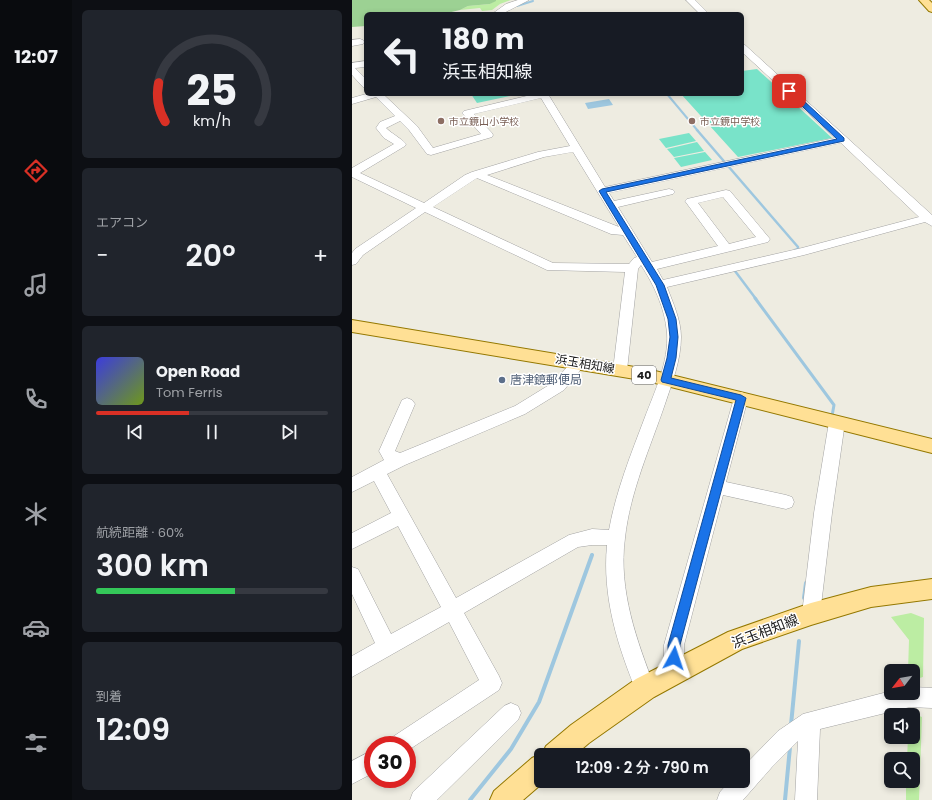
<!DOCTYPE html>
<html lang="ja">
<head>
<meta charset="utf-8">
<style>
	body { margin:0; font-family:Poppins,"Noto Sans JP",sans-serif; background:#20242c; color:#f1f3f6; height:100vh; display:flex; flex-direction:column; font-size:15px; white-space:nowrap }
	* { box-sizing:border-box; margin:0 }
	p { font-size:13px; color:#9ea1a6 }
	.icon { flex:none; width:22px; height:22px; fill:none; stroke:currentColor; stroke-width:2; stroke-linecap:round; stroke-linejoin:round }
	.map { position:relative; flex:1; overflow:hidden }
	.sheet { display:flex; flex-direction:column; gap:10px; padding:10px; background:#0d0f14; width:280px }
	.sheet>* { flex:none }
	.hud { position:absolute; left:12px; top:12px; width:380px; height:84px; border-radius:6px; box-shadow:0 2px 6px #0003; background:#171b24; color:#f1f3f6; overflow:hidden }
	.needle { width:26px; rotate:239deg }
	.buttons { position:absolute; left:532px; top:664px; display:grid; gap:8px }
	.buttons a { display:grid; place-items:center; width:36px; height:36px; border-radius:6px; background:#171b24; box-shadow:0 2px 6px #0003; font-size:20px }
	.speed { position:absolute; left:12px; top:736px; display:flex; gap:8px; font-size:20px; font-weight:700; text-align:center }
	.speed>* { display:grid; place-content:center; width:52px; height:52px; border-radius:50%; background:#171b24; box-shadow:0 2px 6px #0003; line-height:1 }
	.speed .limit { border:6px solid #d22; background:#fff; color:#111 }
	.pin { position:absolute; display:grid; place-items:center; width:34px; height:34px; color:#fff; margin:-17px; border-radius:8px; box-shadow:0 2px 6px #0006 }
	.me { position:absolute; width:44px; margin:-22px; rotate:5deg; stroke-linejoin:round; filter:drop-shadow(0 0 3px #0008) }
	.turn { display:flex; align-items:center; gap:14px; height:84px; padding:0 12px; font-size:18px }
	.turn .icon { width:52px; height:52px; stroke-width:2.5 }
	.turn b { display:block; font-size:28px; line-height:34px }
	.big { font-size:30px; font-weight:600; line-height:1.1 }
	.sheet .tile { flex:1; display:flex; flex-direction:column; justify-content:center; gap:6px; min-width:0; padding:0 14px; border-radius:6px; background:#20242c }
	.sheet .dial { align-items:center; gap:0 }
	.dial svg { height:104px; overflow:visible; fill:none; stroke:#363941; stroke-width:7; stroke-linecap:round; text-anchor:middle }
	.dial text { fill:#f1f3f6; stroke:none }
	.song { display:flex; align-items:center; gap:12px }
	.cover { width:48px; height:48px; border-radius:6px; background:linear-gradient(135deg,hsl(240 70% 55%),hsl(80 70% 35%)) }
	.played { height:4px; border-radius:2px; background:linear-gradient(90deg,#d93025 40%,#363941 40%) }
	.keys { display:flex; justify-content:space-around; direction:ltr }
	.heat { display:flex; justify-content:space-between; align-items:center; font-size:22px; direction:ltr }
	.charge { height:6px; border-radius:3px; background:linear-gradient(90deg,#34c759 60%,#363941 0) }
	.trip { position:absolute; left:182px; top:748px; width:216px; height:40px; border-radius:6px; background:#171b24; box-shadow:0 2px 6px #0003; font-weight:600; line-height:40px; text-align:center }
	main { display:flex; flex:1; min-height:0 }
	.dock { display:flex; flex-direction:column; width:72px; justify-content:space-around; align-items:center; background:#090b0e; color:#9ea1a6 }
	.dock .icon { width:28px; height:28px }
	.dock .on { color:#d93025 }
	.dock b { font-size:18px; color:#f1f3f6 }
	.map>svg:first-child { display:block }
	.grass { fill:#bceda3 }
	.forest { fill:#9cd193 }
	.pitch { fill:#79e3c9 }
	.water { fill:#9ec7df }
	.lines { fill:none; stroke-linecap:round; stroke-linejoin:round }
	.stream-far3 { stroke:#9ec7df; stroke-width:2 }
	.stream-far2 { stroke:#9ec7df; stroke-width:2.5 }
	.stream-far1 { stroke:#9ec7df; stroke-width:3 }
	.stream { stroke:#9ec7df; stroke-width:4 }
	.minor-casing { stroke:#a3a3a3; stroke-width:1 }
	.major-casing { stroke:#947800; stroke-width:2 }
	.minor { fill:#fff; fill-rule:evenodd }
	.major { fill:#ffe095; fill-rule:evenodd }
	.route { fill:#1a73e8; stroke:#114b97 }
	.education-dot { fill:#8d6e63; stroke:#fff; stroke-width:1.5 }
	.service-dot { fill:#5c6f8a; stroke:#fff; stroke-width:1.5 }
	.labels { text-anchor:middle; stroke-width:3; stroke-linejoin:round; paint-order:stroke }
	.far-education-label { font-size:10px; fill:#785e54; stroke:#fff; text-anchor:start }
	.shield { fill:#fff; stroke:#606060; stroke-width:1 }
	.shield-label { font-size:11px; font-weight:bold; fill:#1c1c1c }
	.street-label { font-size:12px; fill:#1c1c1c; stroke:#fff }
	.service-label { font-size:12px; fill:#4e5e75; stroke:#fff; text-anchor:start }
	.near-street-label { font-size:14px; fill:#1c1c1c; stroke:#fff }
</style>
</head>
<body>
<main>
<nav class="dock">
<b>12:07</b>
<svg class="icon on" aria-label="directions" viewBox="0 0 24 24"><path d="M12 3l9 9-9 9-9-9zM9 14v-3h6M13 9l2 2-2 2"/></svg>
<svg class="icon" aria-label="music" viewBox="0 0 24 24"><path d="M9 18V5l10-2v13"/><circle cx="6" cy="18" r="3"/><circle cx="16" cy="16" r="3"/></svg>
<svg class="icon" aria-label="phone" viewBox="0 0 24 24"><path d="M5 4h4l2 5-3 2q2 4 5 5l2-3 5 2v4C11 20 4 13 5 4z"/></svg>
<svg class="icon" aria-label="climate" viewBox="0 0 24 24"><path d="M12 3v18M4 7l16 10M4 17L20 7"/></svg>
<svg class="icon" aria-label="car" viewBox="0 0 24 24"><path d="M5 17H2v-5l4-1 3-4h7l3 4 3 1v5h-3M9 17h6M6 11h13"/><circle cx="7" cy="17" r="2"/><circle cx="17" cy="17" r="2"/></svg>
<svg class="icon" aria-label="filters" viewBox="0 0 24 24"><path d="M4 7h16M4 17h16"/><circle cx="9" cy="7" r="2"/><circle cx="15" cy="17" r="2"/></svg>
</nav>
<section class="sheet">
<div class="tile dial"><svg viewBox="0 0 100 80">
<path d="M14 69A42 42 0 1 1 86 69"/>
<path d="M14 69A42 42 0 0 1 9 39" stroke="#d93025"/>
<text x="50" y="56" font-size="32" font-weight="700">25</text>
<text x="50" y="72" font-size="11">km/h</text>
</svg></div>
<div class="tile"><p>エアコン</p>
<div class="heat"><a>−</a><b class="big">20°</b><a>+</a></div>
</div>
<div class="tile">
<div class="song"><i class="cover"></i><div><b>Open Road</b><p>Tom Ferris</p></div></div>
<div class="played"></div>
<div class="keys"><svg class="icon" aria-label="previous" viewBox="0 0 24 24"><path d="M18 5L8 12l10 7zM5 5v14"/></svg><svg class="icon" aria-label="pause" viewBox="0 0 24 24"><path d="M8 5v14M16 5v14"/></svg><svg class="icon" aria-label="next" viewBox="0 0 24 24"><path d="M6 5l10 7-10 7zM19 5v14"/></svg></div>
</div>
<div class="tile"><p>航続距離 · 60%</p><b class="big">300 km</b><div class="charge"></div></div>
<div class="tile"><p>到着</p><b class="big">12:09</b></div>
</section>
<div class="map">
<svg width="580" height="800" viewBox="0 0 580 800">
	<rect width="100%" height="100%" fill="#eeece1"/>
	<!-- grass -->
	<g class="grass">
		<path d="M144,0H159L148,4L140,10L130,11L128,8L108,10L116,6L138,4Z"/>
		<path d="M559,613L572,618L571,677L561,680V671H556L557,640L539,617Z"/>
		<path d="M557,712L570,717L567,800H554V781H561V759H555L556,737H561V715H557Z"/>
	</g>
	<!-- forest -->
	<path class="forest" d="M0,0H144V1L138,4L116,6L108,10L91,14H14V26L0,27Z"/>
	<!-- pitch -->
	<g class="pitch">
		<path d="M405,69L480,138L386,157L329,94H390V71Z"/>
		<path d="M119,94H168L125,103Z"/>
		<path d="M337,133L344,141L314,148L307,139Z"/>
		<path d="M345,142L352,151L322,157L315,149Z"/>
		<path d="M353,152L360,160L329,167L322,158Z"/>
	</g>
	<!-- water -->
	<path class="water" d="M257,99L261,105L236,109L233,103Z"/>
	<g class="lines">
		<!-- stream-far3 -->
		<g class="stream-far3">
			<path d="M165,6L181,1"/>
			<path d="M315,94L346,131"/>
		</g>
		<!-- stream-far2 -->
		<g class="stream-far2">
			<path d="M345,130L446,247V249L443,250"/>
			<path d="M383,271L404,299"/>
		</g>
		<!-- stream-far1 -->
		<path class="stream-far1" d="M403,298L482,405L480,416"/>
		<!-- stream -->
		<g class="stream">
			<path d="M452,598L454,583"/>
			<path d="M439,725L447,641"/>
			<path d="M118,800L159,749L187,702L240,555"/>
			<path d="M433,800L438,747"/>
		</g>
		<defs>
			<g id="minor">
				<path d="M166,0H177L150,14H140L154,4Z"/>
				<path d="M334,0H343L357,14H348Z"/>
				<path d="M8,39L11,40L12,42L11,44L0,46V40Z"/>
				<path d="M390,44L393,45L580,215V226L573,222L452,255L315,287C321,303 329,320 329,337C329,360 320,383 313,404C298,448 278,492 273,538C266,590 285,641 303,688L300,695L293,698L286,695C266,648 250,597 255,545H240L226,547L112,613L147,676L150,683L147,690L55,751V745H35L39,738L127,680L97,622L0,677V656L23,643L0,594V567L6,569L39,634L89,607L46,526L0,549V533L39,513L22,481L0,492V477L32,460L27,451L50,400L55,398L60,400L63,404L43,451L48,453L163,406L202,382L222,359L227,358L232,359L234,363L212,390L173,414L53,465L35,474L104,598L217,535L240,529L257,530C264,491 279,454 293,417C303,391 317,361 315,333C313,308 302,285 289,265L286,269L275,370L273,374L268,375L263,374L261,370L273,272L195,270L73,212L11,255L4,264L0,265V253L3,249L64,208L0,177V168L42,144L32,138L24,128L28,122L43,116L24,97L0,104V98L14,94H31L65,126L81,148L129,134L112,115L110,113L112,111L183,94H196L253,187L483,138L390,52ZM189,98L218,146L186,152L120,172L113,175L72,203L8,173L53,146L54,144C49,138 40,134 34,128L48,121L57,130L75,154L79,155L140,137L141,135L140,133L122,114ZM489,143L567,217L450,248L311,280L305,269L416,242L418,239L378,191L374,190L335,199L333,201L366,246L300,262L266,207L321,194L323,192L321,190L317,189L262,201L257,193ZM221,152L267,227L135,175L192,157ZM125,178L259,234L271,235L285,257L282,258L277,264L201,263L81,207ZM371,197L404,237L377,244L346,203Z"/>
				<path d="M14,61V67L3,68L14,79V88L11,87L0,75V63Z"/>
				<path d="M389,392L394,394L396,398L374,482L434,495L440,497L442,502L440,507L434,509L371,495L332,645V672L329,679L322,682L315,679L312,672V645L382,398L384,394Z"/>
				<path d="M485,416L490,418L493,422L480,513L468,614L466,620L459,623L452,620L450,614L462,513L477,422L480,418Z"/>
				<path d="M561,687L580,688V708L558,707L468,729L465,800H443L446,741L420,767L391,800H365L368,792L378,781H391V767L426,731L451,714L539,691V693H561Z"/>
				<path d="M159,703L166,706L169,713L166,720L85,800H58L61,792L152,706Z"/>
				<path d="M21,750V773L0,784V761Z"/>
			</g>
			<g id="major">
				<path d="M567,0H577L580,3V12L577,11Z"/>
				<path d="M0,320L295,369L580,439V453L295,381L0,332Z"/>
				<path d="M580,579V599L519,607L459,625L390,649L302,697L237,743L223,755H189V781H193L171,800H138L142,791L180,758L189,754L190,755L194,746L219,725L284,679L376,632L459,603L519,587Z"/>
			</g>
		</defs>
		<!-- minor casing -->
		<use href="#minor" class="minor-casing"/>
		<!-- major casing -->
		<use href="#major" class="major-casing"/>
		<!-- minor -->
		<use href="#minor" class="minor"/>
		<!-- major -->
		<use href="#major" class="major"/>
	</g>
	<!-- route -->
	<path class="route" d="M435,89H439L492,138V141L254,192L312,285L324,319L326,337L324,358L319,378L389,395L394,398L328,645V658L327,662L322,664L318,662L316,658V645L384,400L310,382L309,380L315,358L318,337L316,319L304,285L247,191L250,189L485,139L435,92Z"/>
	<!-- markers -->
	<g class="education-dot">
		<circle cx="89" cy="121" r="4"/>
		<circle cx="340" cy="121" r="4"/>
	</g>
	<circle class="service-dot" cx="150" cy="380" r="4"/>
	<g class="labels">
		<!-- far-education labels -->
		<g class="far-education-label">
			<text x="97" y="125">市立鏡山小学校</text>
			<text x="348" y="125">市立鏡中学校</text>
		</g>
		<!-- shield labels -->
		<rect class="shield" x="280" y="366" width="24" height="18" rx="3"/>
		<g class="shield-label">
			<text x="292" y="379">40</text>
		</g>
		<!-- street labels -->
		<g class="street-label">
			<text transform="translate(233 364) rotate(10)" y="4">浜玉相知線</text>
		</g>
		<!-- service labels -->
		<g class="service-label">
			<text x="158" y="384">唐津鏡郵便局</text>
		</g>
		<!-- near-street labels -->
		<g class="near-street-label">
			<text transform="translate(413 631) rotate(-21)" y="5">浜玉相知線</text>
		</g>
	</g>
</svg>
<div class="buttons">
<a><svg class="needle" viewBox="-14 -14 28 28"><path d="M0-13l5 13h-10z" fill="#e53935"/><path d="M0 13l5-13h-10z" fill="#9ea1a6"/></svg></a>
<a><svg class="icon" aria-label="sound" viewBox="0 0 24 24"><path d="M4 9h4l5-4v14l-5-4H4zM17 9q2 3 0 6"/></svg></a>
<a><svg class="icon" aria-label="search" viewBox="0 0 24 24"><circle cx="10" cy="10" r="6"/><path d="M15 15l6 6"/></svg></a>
</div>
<div class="speed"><div class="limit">30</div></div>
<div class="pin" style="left:437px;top:91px;background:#d93025"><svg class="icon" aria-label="arrive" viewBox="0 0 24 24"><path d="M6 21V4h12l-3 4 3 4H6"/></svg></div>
<svg class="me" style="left:322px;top:658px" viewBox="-20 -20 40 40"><path d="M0-17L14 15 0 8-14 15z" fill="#1a73e8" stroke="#fff" stroke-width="4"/></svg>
<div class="trip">12:09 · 2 分 · 790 m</div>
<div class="hud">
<div class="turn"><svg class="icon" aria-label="left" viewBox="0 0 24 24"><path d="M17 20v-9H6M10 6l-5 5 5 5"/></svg><div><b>180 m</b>浜玉相知線</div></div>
</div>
</div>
</main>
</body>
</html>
